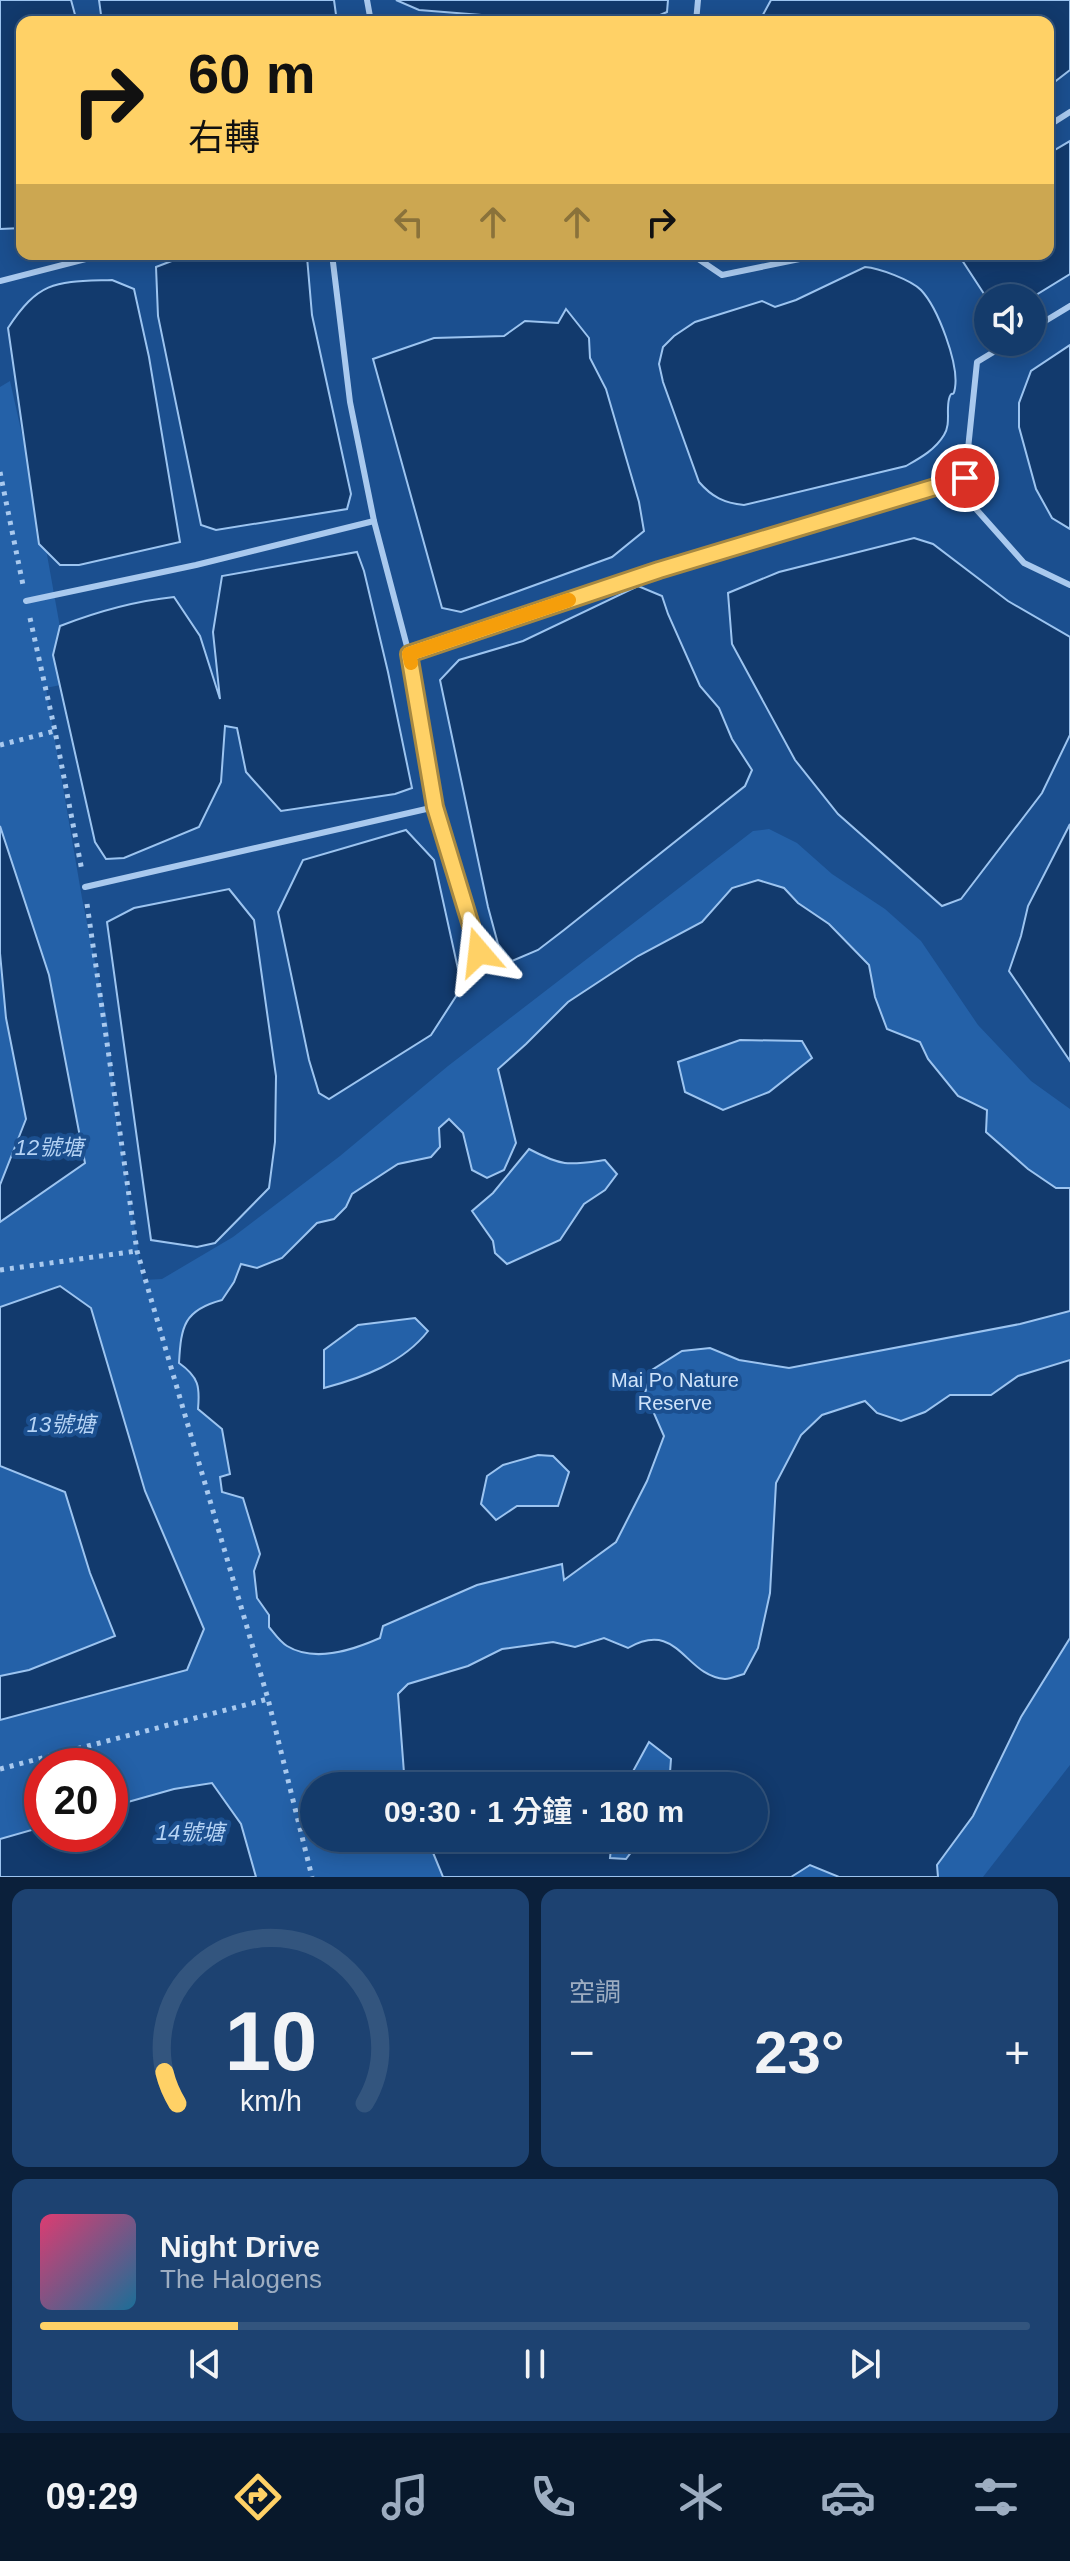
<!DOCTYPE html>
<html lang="zh-TW">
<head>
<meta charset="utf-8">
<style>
	body { margin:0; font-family:Helvetica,"Noto Sans TC",sans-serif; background:#1d4271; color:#f1f3f6; height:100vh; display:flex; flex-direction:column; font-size:30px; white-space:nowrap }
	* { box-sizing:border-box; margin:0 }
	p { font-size:26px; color:#9dadc1 }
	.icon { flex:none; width:44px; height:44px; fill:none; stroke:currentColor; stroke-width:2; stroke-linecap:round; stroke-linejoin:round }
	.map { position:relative; height:1877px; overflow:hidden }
	.side { display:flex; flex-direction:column; gap:12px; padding:12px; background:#0b203b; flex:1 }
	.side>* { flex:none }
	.guide { position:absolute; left:16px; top:16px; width:1038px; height:244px; border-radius:16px; box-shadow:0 4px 20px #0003,0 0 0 2px #33557e; background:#ffd166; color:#111; overflow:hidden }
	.controls { position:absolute; left:974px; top:284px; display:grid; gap:16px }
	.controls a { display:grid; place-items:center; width:72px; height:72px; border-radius:50%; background:#143b6b; box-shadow:0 4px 20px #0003,0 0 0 2px #33557e; font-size:40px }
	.speed { position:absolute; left:24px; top:1748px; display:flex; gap:16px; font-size:40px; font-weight:700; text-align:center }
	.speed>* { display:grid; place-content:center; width:104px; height:104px; border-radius:50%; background:#143b6b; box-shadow:0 4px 20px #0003,0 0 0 2px #33557e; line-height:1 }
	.speed .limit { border:12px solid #d22; background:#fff; color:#111 }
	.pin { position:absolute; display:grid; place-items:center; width:68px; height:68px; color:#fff; margin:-34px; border:4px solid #fff; border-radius:50%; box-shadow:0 2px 8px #0007 }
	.me { position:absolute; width:88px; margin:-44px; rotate:343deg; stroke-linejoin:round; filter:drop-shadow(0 0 6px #0008) }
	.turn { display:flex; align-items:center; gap:28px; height:168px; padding:0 40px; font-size:36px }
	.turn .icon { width:104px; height:104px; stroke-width:2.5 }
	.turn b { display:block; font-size:56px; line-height:68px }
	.lanes { display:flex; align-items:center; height:76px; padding:0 40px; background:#0003; justify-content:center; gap:40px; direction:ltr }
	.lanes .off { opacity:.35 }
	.big { font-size:60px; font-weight:600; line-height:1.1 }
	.side .tile { flex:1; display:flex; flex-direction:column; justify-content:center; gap:12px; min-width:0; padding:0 28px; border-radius:16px; background:#1d4271 }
	.side .dial { align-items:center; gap:0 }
	.dial svg { height:208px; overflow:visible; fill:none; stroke:#33557e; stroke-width:7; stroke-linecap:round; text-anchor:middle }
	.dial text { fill:#f1f3f6; stroke:none }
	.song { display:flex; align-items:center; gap:24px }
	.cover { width:96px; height:96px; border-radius:12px; background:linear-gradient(135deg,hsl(340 70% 55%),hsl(200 70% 35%)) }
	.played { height:8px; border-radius:4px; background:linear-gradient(90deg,#ffd166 20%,#33557e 20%) }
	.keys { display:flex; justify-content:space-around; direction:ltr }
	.heat { display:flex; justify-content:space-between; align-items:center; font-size:44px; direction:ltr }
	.side .tiles { flex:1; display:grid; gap:12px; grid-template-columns:1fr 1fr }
	.tile:last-child { grid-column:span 2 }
	.trip { position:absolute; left:300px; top:1772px; width:468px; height:80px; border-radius:40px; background:#143b6b; box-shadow:0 4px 20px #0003,0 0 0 2px #33557e; font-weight:600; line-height:80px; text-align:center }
	.tab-bar { display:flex; height:128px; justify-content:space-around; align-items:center; background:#08182b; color:#9dadc1 }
	.tab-bar .icon { width:56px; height:56px }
	.tab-bar .selected { color:#ffd166 }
	.tab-bar b { font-size:36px; color:#f1f3f6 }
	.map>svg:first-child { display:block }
	.green { fill:#2461a8; fill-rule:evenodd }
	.water { fill:#123a6d; stroke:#9cc4f0; stroke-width:2; fill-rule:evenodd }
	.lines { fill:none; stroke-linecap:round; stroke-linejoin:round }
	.path { stroke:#a9c9ee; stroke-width:5; stroke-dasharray:4 6; stroke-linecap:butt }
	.service { stroke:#a9c9ee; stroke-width:6 }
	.route-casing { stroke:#a68842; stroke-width:20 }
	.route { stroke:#ffd166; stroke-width:14 }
	.slow { stroke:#f59e0b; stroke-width:14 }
	.labels { text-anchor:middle; stroke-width:8; stroke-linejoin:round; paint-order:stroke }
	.park-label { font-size:20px; fill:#cfe3fa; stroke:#1b4f8f }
	.water-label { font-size:22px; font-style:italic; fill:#b5d3f5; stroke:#1b4f8f }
</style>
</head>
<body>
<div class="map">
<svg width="1070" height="1877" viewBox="0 0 1070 1877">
	<rect width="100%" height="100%" fill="#1b4f8f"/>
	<!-- green -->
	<path class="green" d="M10,381L39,510L70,683L46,688L82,898L108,1026L116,1114L143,1280L162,1279L233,1237L340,1156L448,1066L753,831L769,829L797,843L832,874L885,909L921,941L978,1025L1031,1081L1070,1109V1765L983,1877H0V387ZM42,1766H110V1834H42ZM314,1786H754V1838H314Z"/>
	<!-- water -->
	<g class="water">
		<path d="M0,0H71L77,22H22V228L0,229Z"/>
		<path d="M99,0H334L337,22H102Z"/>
		<path d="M396,0H668L667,12L644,22H569L419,10Z"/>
		<path d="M771,0H1070V70L1048,87V22H759Z"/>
		<path d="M1070,141V274L1031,298H988V300L958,254H1048V154Z"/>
		<path d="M190,254H302L307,257L312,315L351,494L347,509L216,530L201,525L158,316L156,267Z"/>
		<path d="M865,267C879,268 911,280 921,290C938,308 959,364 955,388C953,400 952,388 949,399C946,411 951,424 944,435C935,450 920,458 906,466L744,505C724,503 712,497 699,482L663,382L659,364L663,347L674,336L695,322L762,301L775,307L796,300Z"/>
		<path d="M112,280L134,289L149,357L180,542L79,565H60L39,544L8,328C40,279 57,282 112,280Z"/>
		<path d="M566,309L589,338L590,358L606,389L639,502L644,531L612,557L461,612L442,608L373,359L434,338L504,336L525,321L558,323Z"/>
		<path d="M1070,345V529L1052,518L1036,489L1019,427V403L1031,371Z"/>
		<path d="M914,538L933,544L1008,601L1070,637V735L1042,793L961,899L942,906L838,814L795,760L732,644L728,593L779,572Z"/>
		<path d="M357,552L364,571L388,672L412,788L395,794L281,811L246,772L237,728L225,726L221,782L199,827L124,858L106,859L95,842L53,655L60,626C96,612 135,601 174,597L200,636L220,699L213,632L222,576Z"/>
		<path d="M638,586L662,596L668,614L700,686L719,708L732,739L752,770L745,786L564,930L538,950L512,961L498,944L488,907L440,680L459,660L523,641Z"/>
		<path d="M1070,824V1061L1009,971L1021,936L1028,906Z"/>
		<path d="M0,826L49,975L85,1163L0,1222V1185L26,1119L6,1018L0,953Z"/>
		<path d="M406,830L434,860L462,987L431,1035L329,1099L319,1093L309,1060L278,912L303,860Z"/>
		<path d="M758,880L784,888L798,903L829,924L869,965L875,997L887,1029L920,1042L928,1059L958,1096L987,1110L986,1132L1028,1169L1056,1188H1070V1311L1020,1324L789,1368L739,1360L710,1348L682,1351L652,1370L645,1393L664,1436L647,1481L616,1542L564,1580L562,1564L477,1585L383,1626L380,1638C353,1650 315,1663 287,1646C280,1642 274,1633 269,1627V1615L257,1598L254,1571L260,1554L243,1498L222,1492L220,1477L230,1474L222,1429L198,1409C200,1387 199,1377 179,1363C181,1326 184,1310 222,1300L234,1282L241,1264L257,1268L282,1258L317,1223L334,1219L346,1207L352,1194L398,1164L431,1157L440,1147L439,1128L449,1119L463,1133L472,1170L487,1178L504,1170L516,1143L498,1069L526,1044L568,1002L638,956L702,922L732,888ZM740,1040L802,1041L812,1058L769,1092L723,1110L685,1092L678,1062ZM529,1149C563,1167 569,1165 605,1160L617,1174L605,1190L584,1204L560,1240L507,1264L495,1253L493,1241L472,1211L493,1193ZM415,1318L428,1331C403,1363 362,1378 324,1388V1350L358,1325ZM538,1455L553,1456L569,1472L558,1506H517L496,1520L481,1504L487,1476L503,1465Z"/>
		<path d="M229,889L254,920L276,1076L275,1142L269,1188L215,1243L197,1247L151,1240L107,922L134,908Z"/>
		<path d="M60,1286L91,1308L145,1491L204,1629L187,1670L0,1720V1676L29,1670L115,1636L90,1573L65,1492L0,1466V1307Z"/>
		<path d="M1070,1360V1638L1021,1717L973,1816L937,1865L938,1877H839L810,1865L791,1877H443L427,1838H612L610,1858L626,1859L642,1838H754V1786H669L671,1759L649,1742L625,1786H405L398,1694L408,1684L468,1666L502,1649L553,1642L575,1647L604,1638L628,1648C679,1619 684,1676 725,1679C731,1679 739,1675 744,1674L758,1648L770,1593L776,1483L801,1435L822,1415L865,1401L877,1413L901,1421L925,1412L950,1395H991L1018,1376Z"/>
		<path d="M212,1783L241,1824L256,1877H0V1839L42,1827V1834H110V1807L174,1789Z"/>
	</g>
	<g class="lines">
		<!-- path -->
		<g class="path">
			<path d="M0,472L23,585"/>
			<path d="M30,618L55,731L82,871"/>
			<path d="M0,745L55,731"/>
			<path d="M87,904L137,1251L268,1699L312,1877"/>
			<path d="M0,1270L137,1251"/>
			<path d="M0,1769L268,1699"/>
		</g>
		<!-- service -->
		<g class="service">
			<path d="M367,0L371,22"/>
			<path d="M696,22L698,0"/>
			<path d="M1048,126L1070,112"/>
			<path d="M332,254L350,402L374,521L409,654L435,807L479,952"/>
			<path d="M691,254L722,275L824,254"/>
			<path d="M0,281L105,254"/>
			<path d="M1032,329L1070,306"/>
			<path d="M1010,342L977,362L965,478L968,500L1024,563L1070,585"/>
			<path d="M26,601L196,565L374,521"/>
			<path d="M409,654L659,570L965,478"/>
			<path d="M85,887L435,807"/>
		</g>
	</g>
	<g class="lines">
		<defs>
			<path id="route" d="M479,952L435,807L409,654L659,570L965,478"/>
		</defs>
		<!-- route casing -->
		<use href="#route" class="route-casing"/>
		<!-- route -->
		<use href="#route" class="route"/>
		<!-- slow -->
		<path class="slow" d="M411,663L409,654L569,600"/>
	</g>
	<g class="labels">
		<!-- park labels -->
		<g class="park-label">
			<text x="675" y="1387">Mai Po Nature<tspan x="675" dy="23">Reserve</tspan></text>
		</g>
		<!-- water labels -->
		<g class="water-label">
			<text x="49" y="1155">12號塘</text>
			<text x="61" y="1432">13號塘</text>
			<text x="190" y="1840">14號塘</text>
		</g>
	</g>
</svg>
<div class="controls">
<a><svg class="icon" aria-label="sound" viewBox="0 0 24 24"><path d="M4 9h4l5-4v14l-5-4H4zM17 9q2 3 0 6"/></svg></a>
</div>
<div class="speed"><div class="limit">20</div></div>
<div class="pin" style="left:965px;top:478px;background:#d93025"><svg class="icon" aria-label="arrive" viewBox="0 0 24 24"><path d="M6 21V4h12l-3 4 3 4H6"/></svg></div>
<svg class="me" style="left:479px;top:952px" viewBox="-20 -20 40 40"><path d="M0-17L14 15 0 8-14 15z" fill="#ffd166" stroke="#fff" stroke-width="4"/></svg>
<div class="trip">09:30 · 1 分鐘 · 180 m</div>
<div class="guide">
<div class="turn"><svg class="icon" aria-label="right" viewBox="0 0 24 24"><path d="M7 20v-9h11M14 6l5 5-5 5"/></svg><div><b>60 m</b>右轉</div></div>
<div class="lanes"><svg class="icon off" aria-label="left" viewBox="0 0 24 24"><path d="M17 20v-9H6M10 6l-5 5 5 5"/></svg><svg class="icon off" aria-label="ahead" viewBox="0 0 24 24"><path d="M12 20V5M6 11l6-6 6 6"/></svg><svg class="icon off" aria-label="ahead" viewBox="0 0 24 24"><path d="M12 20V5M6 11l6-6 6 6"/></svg><svg class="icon" aria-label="right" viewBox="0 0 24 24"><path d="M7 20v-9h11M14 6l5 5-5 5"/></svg></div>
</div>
</div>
<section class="side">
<div class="tiles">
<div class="tile dial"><svg viewBox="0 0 100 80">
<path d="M14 69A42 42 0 1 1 86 69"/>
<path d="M14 69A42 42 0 0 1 9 57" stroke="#ffd166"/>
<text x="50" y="56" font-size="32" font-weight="700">10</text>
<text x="50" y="72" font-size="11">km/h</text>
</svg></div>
<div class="tile"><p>空調</p>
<div class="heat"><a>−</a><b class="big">23°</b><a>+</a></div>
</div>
<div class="tile">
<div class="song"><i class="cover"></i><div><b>Night Drive</b><p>The Halogens</p></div></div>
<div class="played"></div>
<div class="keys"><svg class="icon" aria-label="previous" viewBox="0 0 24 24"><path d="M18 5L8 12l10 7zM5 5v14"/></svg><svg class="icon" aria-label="pause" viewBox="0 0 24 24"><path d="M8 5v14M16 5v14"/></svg><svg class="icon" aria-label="next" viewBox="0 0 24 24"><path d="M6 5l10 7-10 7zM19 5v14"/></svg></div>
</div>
</div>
</section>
<nav class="tab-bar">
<b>09:29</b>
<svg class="icon selected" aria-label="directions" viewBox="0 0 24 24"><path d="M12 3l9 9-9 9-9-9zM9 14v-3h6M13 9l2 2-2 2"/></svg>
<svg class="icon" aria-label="music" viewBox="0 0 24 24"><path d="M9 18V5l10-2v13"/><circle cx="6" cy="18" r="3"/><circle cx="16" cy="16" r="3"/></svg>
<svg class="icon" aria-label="phone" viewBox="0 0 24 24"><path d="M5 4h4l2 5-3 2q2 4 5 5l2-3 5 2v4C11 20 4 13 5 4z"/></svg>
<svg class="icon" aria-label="climate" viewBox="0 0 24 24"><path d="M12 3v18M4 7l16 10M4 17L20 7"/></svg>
<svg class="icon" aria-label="car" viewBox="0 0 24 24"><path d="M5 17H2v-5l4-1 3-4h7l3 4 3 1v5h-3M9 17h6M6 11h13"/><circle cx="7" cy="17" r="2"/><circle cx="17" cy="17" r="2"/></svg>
<svg class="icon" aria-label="filters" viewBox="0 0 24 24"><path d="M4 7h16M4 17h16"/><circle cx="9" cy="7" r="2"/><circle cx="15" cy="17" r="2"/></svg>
</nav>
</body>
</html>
